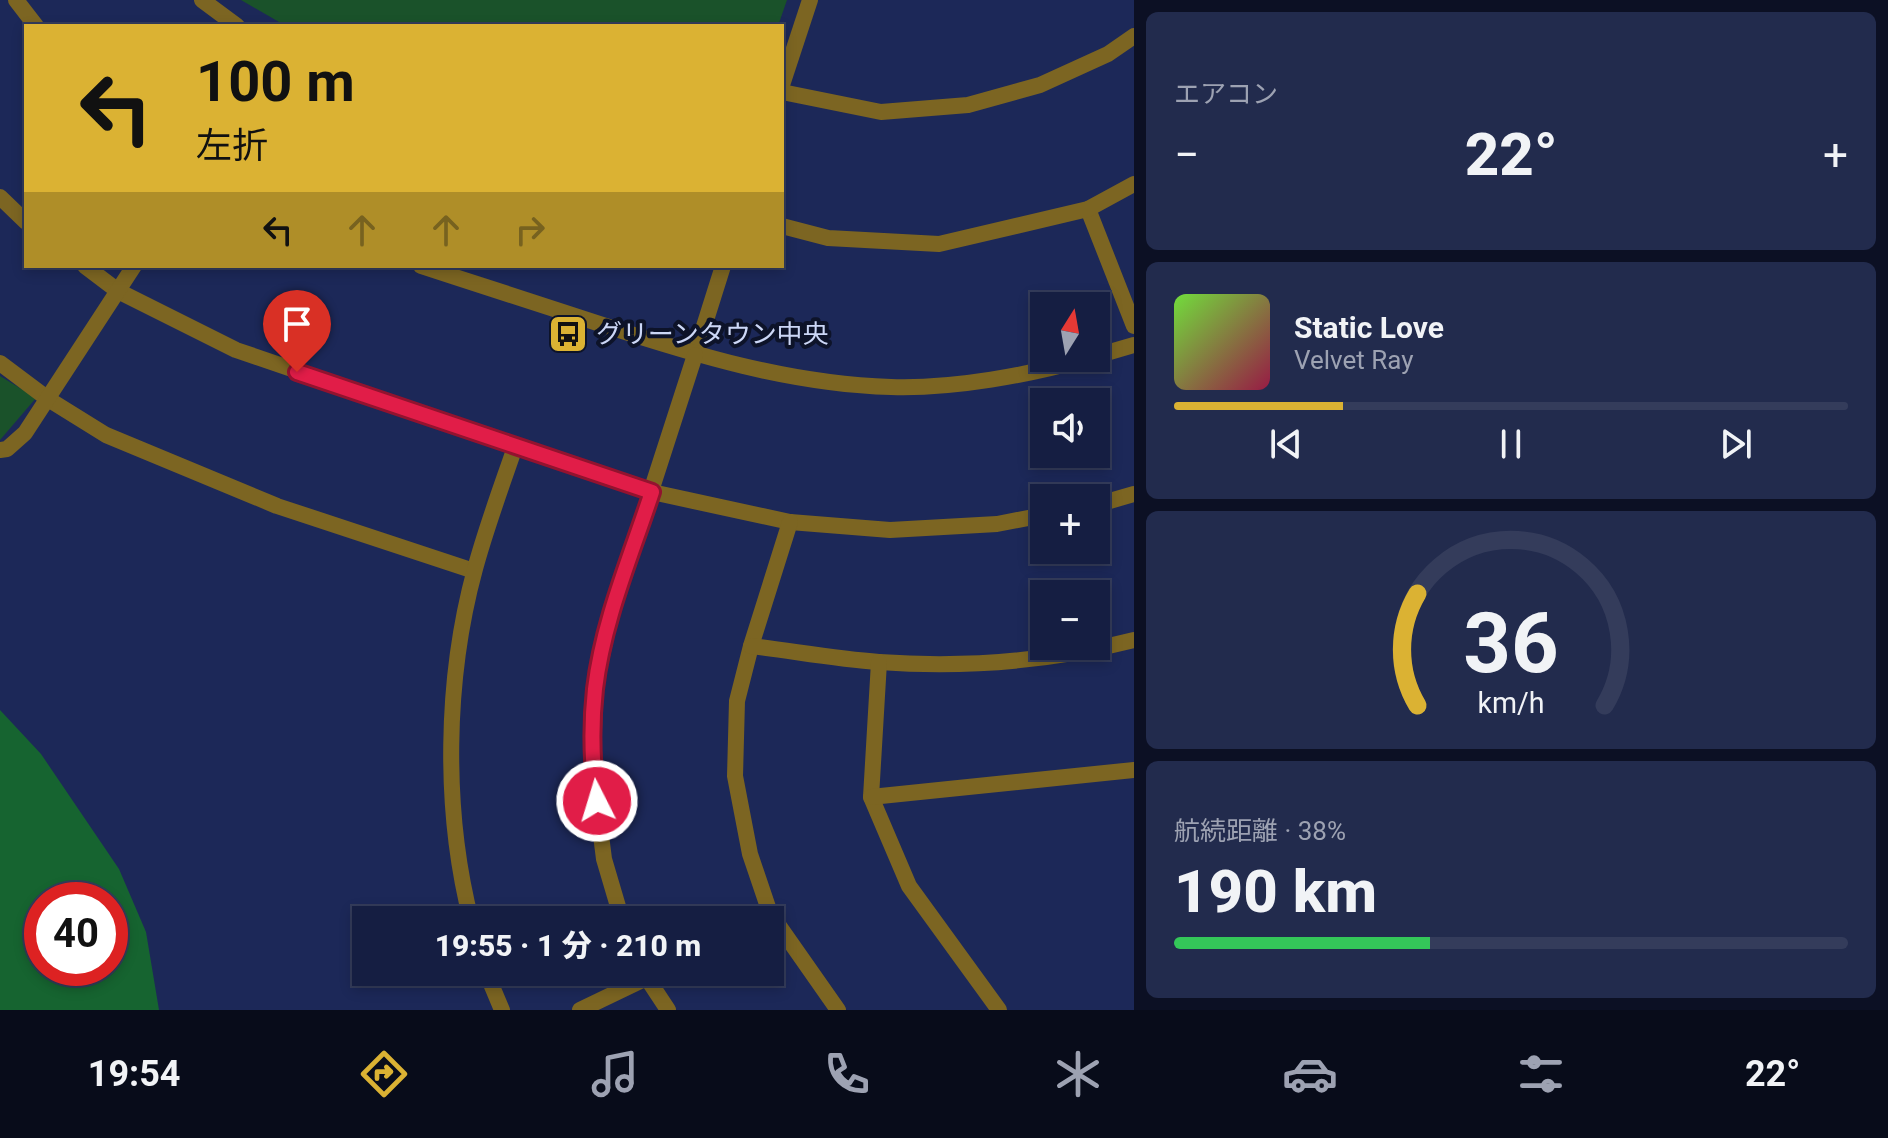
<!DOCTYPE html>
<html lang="ja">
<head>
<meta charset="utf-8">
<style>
	body { margin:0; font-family:Roboto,"Noto Sans JP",sans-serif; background:#222b4d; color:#f1f3f6; height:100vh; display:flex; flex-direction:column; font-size:30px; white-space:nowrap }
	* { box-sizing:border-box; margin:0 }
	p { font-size:26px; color:#9da2b2 }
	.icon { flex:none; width:44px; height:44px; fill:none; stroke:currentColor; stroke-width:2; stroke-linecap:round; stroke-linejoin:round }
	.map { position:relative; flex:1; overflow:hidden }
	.details { display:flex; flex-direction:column; gap:12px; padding:12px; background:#0c1024; width:754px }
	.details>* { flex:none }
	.top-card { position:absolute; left:24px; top:24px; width:760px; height:244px; border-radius:0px; box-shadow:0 4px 12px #0003,0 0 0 2px #343c5b; background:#dbb233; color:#111; overflow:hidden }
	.needle { width:52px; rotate:11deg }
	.fabs { position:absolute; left:1030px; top:292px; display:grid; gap:16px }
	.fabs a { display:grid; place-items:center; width:80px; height:80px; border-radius:0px; background:#151e42; box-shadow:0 4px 12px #0003,0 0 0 2px #343c5b; font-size:40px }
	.speed { position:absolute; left:24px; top:882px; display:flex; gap:16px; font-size:40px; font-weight:700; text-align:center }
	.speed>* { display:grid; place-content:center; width:104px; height:104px; border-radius:50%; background:#151e42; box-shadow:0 4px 12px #0003,0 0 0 2px #343c5b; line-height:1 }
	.speed .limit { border:12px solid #d22; background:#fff; color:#111 }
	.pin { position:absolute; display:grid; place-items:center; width:68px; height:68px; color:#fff; margin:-82px -34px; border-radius:50% 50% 50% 0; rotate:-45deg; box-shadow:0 0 8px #0007 }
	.pin .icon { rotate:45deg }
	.me { position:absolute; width:88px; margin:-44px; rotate:355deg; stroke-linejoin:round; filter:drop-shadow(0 0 6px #0008) }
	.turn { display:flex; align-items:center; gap:28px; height:168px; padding:0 40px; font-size:36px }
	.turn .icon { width:104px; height:104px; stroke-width:2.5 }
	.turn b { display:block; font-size:56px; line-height:68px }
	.lanes { display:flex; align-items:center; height:76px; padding:0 40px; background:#0003; justify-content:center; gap:40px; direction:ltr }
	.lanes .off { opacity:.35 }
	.big { font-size:60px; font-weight:800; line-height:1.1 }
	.details .tile { flex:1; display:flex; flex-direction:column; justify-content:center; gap:12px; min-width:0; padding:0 28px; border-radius:12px; background:#222b4d }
	.details .dial { align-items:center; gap:0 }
	.dial svg { height:208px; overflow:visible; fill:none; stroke:#343c5b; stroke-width:7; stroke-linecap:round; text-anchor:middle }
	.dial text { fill:#f1f3f6; stroke:none }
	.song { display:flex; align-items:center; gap:24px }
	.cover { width:96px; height:96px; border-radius:12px; background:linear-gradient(135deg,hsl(100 70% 55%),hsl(340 70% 35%)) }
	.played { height:8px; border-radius:4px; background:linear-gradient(90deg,#dbb233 25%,#343c5b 25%) }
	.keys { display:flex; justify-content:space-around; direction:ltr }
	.heat { display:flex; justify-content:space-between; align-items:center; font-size:44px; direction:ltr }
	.charge { height:12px; border-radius:6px; background:linear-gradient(90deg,#34c759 38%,#343c5b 0) }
	.trip { position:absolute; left:352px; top:906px; width:432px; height:80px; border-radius:0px; background:#151e42; box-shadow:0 4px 12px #0003,0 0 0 2px #343c5b; font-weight:800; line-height:80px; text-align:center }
	.tabs { display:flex; height:128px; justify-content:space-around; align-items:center; background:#080c1a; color:#9da2b2 }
	.tabs .icon { width:56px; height:56px }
	.tabs .on { color:#dbb233 }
	.tabs b { font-size:36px; color:#f1f3f6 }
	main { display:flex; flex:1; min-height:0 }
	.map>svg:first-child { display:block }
	.green { fill:#1a522a }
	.forest { fill:#166430; fill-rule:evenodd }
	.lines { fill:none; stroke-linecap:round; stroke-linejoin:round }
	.minor { stroke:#7c6522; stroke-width:16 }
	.tertiary { stroke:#7c6522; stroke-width:16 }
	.route-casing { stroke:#92132f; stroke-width:20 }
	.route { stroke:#e11d48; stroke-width:14 }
	.labels { text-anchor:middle; stroke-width:8; stroke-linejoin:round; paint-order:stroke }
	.poi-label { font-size:26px; fill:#ccd7f6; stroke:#0d1329; text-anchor:start }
</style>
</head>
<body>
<main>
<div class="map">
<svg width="1134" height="1010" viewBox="0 0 1134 1010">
	<rect width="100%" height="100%" fill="#1c2858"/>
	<!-- green -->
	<g class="green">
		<path d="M241,0H787L778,26H286Z"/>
		<path d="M0,376L36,398L0,440Z"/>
	</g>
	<!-- forest -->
	<path class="forest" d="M0,710L41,754L119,869L146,932L159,1010H0ZM42,900H110V968H42Z"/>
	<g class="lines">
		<!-- minor -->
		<g class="minor">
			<path d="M202,0L237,26"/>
			<path d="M782,85L810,0"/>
			<path d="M782,92L881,112L968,105L1040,85L1108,54L1134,36"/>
			<path d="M0,197L26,222"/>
			<path d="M1088,209L1134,326"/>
			<path d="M782,226L828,238L939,244L1088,209L1134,184"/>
			<path d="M85,266L118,291L236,350L652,492L790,522L890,530L997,524L1044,515"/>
			<path d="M695,355L723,266"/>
			<path d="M0,363L48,399L106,435L277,506L474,571"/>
			<path d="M0,450L7,449L25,433L134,266"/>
			<path d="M1096,505L1134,494"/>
			<path d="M790,522L751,646L737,701L735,776L750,854L770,913L838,1010"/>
			<path d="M751,646C793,651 836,659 879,662C963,668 1052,661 1134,640"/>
			<path d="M879,662L871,797L909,886L999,1010"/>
			<path d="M871,797L1134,770"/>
			<path d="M471,920C443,810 445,679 475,569C486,528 501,488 515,447"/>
			<path d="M486,972L502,1010"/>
			<path d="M580,1010L659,972"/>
		</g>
		<!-- tertiary -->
		<g class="tertiary">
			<path d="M16,0L36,26"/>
			<path d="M421,266C481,285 541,305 600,324C695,355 790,384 891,387C954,389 1029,375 1089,358"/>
			<path d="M1096,356L1134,345"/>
			<path d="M622,920L604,859L593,772L595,689L610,618L695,355"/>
			<path d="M643,972L668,1010"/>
		</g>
	</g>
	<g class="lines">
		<defs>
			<path id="route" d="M297,372L652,492C631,556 603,621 595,689C591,725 592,765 597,801"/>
		</defs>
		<!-- route casing -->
		<use href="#route" class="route-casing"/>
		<!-- route -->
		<use href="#route" class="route"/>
	</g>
	<!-- icons -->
	<defs>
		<symbol id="bus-square" viewBox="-11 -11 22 22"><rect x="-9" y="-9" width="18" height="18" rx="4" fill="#dbb233" stroke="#0d1329"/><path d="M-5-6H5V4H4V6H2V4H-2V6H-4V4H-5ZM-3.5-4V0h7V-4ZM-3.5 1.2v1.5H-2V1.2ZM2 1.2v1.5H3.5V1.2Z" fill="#111"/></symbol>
	</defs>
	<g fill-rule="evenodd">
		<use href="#bus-square" x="546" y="312" width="44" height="44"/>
	</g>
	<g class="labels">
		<!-- poi labels -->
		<g class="poi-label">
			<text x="596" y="343">グリーンタウン中央</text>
		</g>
	</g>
</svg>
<div class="fabs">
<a><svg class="needle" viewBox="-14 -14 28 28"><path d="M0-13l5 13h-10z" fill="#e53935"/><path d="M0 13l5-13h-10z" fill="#9da2b2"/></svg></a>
<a><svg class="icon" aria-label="sound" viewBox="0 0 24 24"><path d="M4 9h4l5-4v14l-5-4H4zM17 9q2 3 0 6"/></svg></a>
<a>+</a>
<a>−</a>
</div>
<div class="speed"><div class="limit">40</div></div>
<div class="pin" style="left:297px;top:372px;background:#d93025"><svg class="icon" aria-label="arrive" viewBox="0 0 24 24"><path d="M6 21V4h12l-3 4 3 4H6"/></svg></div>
<svg class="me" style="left:597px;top:801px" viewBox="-20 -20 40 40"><circle r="17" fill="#e11d48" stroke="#fff" stroke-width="3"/><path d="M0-11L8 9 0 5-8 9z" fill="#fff"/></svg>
<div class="trip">19:55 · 1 分 · 210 m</div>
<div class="top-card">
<div class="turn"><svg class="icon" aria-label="left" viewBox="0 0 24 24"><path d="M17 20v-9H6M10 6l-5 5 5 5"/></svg><div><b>100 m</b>左折</div></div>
<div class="lanes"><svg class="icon" aria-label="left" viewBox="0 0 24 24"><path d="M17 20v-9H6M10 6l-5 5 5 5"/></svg><svg class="icon off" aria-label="ahead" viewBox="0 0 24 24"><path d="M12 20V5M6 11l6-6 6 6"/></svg><svg class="icon off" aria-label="ahead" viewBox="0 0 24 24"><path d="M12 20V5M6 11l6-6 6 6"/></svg><svg class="icon off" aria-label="right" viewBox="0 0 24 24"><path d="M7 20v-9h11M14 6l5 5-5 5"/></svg></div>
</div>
</div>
<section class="details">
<div class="tile"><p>エアコン</p>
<div class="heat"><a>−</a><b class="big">22°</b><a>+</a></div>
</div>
<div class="tile">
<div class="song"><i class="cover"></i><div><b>Static Love</b><p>Velvet Ray</p></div></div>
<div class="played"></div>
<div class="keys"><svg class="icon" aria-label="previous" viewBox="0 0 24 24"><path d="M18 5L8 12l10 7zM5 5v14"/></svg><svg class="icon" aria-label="pause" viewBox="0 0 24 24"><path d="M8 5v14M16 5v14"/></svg><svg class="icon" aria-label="next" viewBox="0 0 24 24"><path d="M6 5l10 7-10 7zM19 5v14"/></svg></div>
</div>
<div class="tile dial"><svg viewBox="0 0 100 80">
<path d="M14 69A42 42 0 1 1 86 69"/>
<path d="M14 69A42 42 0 0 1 14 26" stroke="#dbb233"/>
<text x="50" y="56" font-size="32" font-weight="700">36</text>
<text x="50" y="72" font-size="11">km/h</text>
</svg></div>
<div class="tile"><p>航続距離 · 38%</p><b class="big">190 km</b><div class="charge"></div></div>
</section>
</main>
<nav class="tabs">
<b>19:54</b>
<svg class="icon on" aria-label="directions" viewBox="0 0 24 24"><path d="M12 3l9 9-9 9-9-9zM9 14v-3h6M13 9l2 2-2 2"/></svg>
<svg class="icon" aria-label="music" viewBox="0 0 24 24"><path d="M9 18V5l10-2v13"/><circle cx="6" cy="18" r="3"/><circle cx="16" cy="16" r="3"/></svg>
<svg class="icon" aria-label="phone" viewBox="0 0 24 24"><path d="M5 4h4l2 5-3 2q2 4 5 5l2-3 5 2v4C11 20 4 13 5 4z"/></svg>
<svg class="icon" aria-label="climate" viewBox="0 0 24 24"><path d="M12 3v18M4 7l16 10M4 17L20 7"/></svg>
<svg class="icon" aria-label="car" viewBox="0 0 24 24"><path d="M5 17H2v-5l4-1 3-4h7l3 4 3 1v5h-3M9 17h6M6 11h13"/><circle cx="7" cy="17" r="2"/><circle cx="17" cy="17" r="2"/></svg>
<svg class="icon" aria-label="filters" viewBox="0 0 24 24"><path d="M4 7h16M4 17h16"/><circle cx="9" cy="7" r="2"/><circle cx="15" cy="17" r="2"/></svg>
<b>22°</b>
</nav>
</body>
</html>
